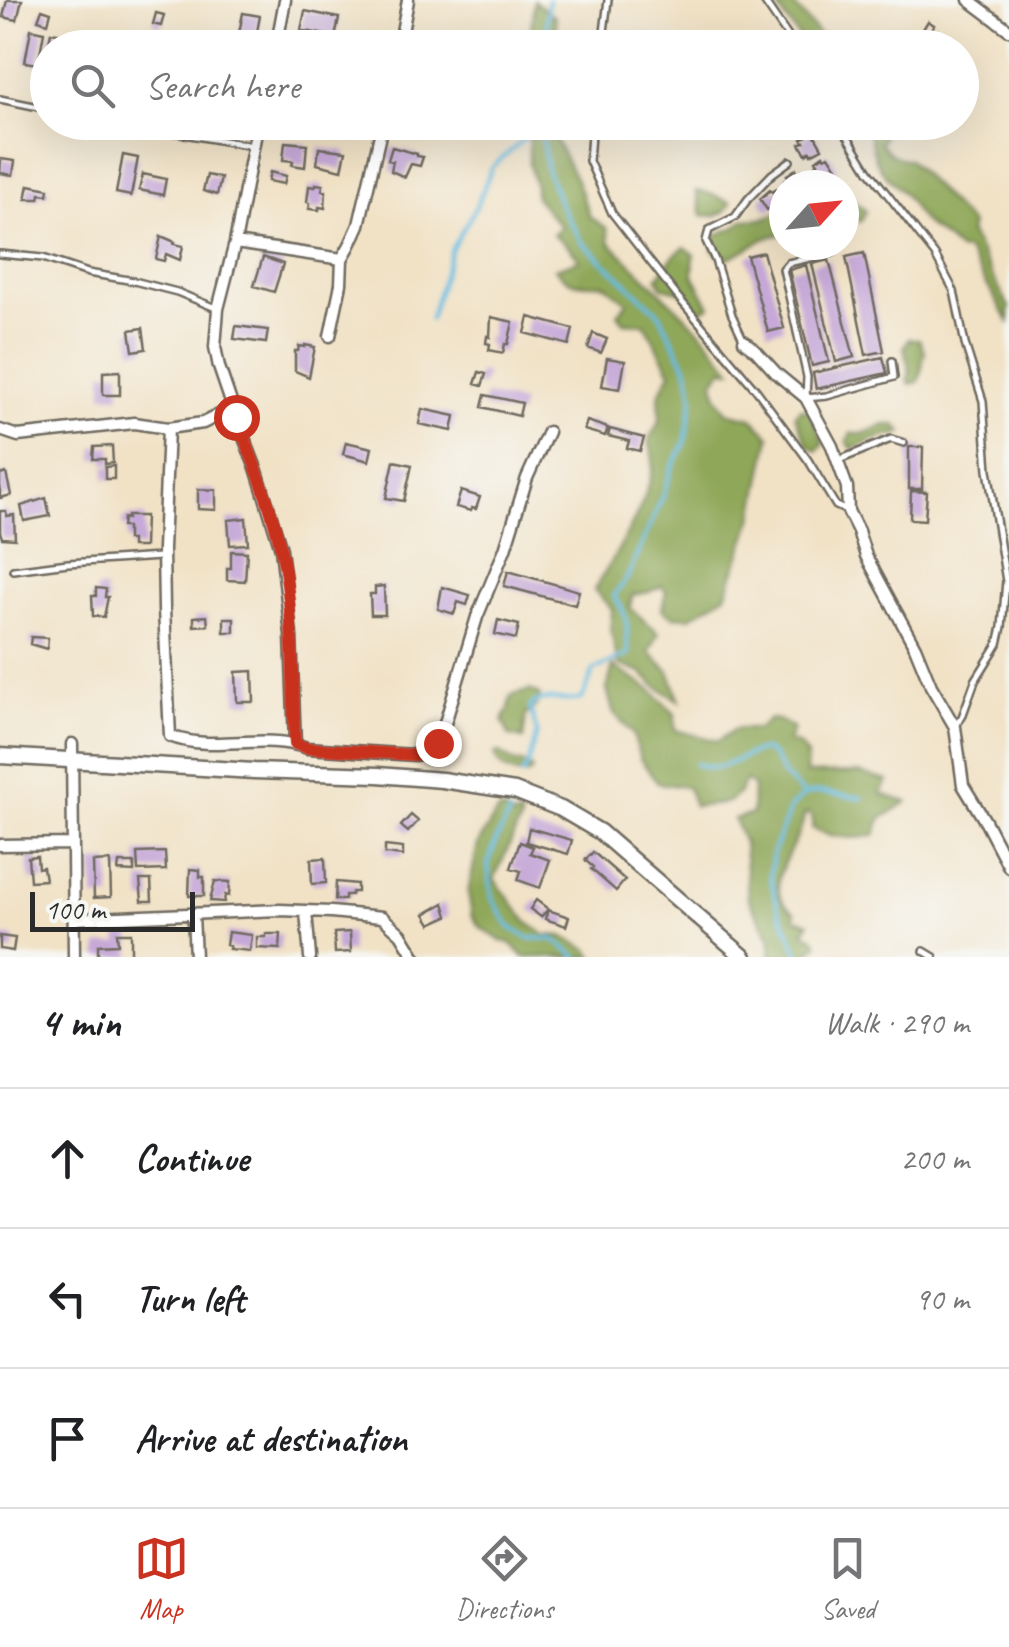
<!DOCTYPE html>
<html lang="en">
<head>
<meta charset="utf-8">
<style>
	body { margin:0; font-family:Caveat,sans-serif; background:#f2f2f2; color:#202124 }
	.compass { position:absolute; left:769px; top:170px; width:90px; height:90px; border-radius:50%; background:#fff; box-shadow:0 10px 40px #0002; rotate:63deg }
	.scale { position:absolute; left:30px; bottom:25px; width:165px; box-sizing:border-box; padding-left:10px; border:5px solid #2b2b2b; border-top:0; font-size:28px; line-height:35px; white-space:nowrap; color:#2b2b2b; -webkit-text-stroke:8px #f6f6f2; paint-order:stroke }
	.stop { position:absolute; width:30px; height:30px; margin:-22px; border:8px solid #c8321e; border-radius:50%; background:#fff }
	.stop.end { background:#c8321e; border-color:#fff; box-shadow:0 2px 10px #0008 }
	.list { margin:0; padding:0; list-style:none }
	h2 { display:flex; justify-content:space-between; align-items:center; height:130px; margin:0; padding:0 40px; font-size:42px }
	h2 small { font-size:32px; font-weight:400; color:#757577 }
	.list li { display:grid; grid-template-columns:65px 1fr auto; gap:30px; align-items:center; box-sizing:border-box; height:140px; padding:0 40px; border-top:2px solid #e0e0e0 }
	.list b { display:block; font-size:38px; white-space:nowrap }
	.list em { font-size:32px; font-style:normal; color:#757577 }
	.icon { flex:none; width:55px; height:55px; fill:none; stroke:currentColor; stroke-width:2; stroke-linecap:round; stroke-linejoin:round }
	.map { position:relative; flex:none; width:1009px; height:957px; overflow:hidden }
	.search { position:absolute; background:#fff; box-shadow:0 10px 40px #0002; left:30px; right:30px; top:30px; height:110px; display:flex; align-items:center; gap:25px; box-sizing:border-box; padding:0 35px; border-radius:55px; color:#757577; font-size:38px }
	.sheet { height:550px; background:#fff }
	nav { display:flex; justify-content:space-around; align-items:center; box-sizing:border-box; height:140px; border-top:2px solid #e0e0e0; background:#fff; font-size:28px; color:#757577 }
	nav a { display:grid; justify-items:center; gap:5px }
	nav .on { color:#c8321e }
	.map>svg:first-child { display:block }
	.forest { fill:#8fa759; stroke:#5d6942; stroke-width:2.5 }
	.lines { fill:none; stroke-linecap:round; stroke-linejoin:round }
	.stream { stroke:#65bde2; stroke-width:4 }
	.building { fill:#c6a9d8 }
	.service-casing { stroke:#706b61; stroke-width:10 }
	.minor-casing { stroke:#706b61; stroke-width:15 }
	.secondary-casing { stroke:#706b61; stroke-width:19 }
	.service { stroke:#fff; stroke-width:5 }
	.minor { stroke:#fff; stroke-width:10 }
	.secondary { stroke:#fff; stroke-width:14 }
	.route { stroke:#c8321e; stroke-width:12 }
</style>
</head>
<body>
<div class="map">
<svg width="1009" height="957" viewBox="0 0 1009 957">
	<rect width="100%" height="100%" fill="#f6f6f2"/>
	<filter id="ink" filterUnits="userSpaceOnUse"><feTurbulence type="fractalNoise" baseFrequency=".01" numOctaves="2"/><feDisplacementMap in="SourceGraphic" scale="20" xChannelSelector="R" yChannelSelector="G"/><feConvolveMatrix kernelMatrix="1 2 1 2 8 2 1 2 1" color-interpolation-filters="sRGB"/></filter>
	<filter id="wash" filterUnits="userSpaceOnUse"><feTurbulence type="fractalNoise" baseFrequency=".0048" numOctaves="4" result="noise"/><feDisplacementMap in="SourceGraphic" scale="40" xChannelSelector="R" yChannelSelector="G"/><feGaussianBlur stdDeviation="2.25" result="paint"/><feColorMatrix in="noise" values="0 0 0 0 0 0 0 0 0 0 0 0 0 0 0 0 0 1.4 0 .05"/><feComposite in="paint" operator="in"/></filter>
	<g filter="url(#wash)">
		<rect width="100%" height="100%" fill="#f1e2c6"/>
		<path class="forest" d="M772,0H789L830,47H806Z
			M534,1L555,17L558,47H523L521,43L532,47L531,29Z
			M506,122L574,123L576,132L565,137L559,130L552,133L576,180L590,217L607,228L610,243L703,333L732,370L723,369L714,381L717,396L727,412L752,418L770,436L754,516L726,595L690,617L672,616L662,609L666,591L662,586L649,592L632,595L630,608L659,633L649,652L669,671L680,701L654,685L642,673L618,664L611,631L612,609L594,590C613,559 652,498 653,462C653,455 650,446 649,439L660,420L659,395L671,372L645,324L624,322L618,314L627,302L604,284C584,284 568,286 555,268L580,260L568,246L553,234L561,227L535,197V186L529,164V137L512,136L504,124Z
			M864,123H883V139L880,142C887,153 895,158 908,159L971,225L969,232L1009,307V322L967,251L958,250C947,238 938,235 927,225C916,216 911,202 902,192C894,184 887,177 880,168C870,152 873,136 864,123Z
			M844,189L853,200L866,211L861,221L844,222Z
			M696,191C709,191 718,198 731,202L726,211L715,216L702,215Z
			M784,210V234C759,236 748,252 725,259L713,250V236L734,228L743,220L762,219Z
			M685,247L694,254L693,275L710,306L699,311L680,291L662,287L657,277C669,265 670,256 685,247Z
			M909,339H919L925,353C921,363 923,373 918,382L910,384L907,379L910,373L904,347Z
			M801,408L809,411L822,438L823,445L817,451L808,445L795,415Z
			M884,425H896L903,432C894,436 883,435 873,440C865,443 861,447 852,449L847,441L851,433L862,434Z
			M613,666L651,690L675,714V730L718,741L735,729H758L769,719L779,720L793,729L788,742L798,744L807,756L806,774L858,773L888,781L881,794L907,802L881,819L875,835C854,841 831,837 812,828L813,820L810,813L804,815C802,845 753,886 795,912V918L809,923L804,932L814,937L818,945L810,951L809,957H770L771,939L748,898L744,843L734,819L752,814L753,786L745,780C735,807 720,805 694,806L687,787L658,783L640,759L633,734L613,712L607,689Z
			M530,690L540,695L537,705L526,715L523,739L509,736L503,721L509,708L511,696Z
			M499,752L515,763H522L531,768L532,771L527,775C512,774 499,770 494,754Z
			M503,810L512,817L520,815L521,820C512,840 503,859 494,879L528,923L545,935L562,936L589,950L593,957H524L511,943L501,941L479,926L472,915L468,893L478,844L497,812Z"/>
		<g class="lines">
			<path class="stream" d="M545,48L548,0
				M430,319L452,248L477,205L492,167L540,125
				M696,764C726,775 736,755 764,750L773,756L784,776L804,795
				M522,775L528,765L537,733L530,707C545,693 563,704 582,699L594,670L629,654C623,626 634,624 614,596L627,578L664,494L671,470L685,443L693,398L688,370L659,313L582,242L560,205L547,171L540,122
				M510,813L496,841L488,865L492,898L510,927L528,938L553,939L577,957
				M800,957L778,907L770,876L773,852L791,807L804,795L819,792L862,798"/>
		</g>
		<g id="blocks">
			<path class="building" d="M7,0H22L17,20L3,17Z
				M42,9L51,12L48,23L38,20Z
				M305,11L339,18L335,37L301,30Z
				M156,13L164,15L161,26L153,24Z
				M243,13L260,16L254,48H236Z
				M928,21L934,25L927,37L920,34Z
				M31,29L44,32L38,64L25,62Z
				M51,32L63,34L60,48H48Z
				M65,38L84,43L83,48H62Z
				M141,38L157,41L156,48L140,46Z
				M788,122H808L810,126L795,134Z
				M813,132L822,148L811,154L810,151L806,154L800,144L804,142L802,139Z
				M285,142L307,144L305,167L292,165L293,161L283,160Z
				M392,147L417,154V156L423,157L420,166L411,164L405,177L391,171L393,161L388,160Z
				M319,148L346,151L342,170L317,164Z
				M123,155L138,158L131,196L116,193Z
				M823,155L825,157L829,155L838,169L822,179L814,166L818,163L816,160Z
				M1,159L15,161L13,175L0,173Z
				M796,169L798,172L802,170L811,183L787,185L784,181L789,177L787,175Z
				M270,172L286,176L284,184L268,181Z
				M143,174L166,179L163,195L139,190Z
				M207,175L221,178L217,195L203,191Z
				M316,184L323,185L322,190L326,191L325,208L319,207V210L309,209L310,203L307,202L309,186L315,187Z
				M29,185L49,189L48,195L40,194L39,199H26Z
				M777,189L784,202L767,210L760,199L770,190L772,192Z
				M161,236L175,242L174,244L183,246L180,260L166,254L164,261L156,259Z
				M763,252L784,328L768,332L747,256Z
				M864,253L884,351L866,355L846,257Z
				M263,257L283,264L274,292L254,286Z
				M829,260L854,357L836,362L812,264Z
				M806,265L829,362L812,366L789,270Z
				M491,317L513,322L508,344H505L503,353L489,350L490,344L486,343L487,336L490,337Z
				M529,317L573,329L569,345L525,333Z
				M236,326L268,330L266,343L234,339Z
				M143,328L146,349L133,351L130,330Z
				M593,333L607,339L601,353L588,348Z
				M305,345L315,347L309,377L295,371V351H298L299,346L305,347Z
				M883,357L887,373L816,389L813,373Z
				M607,358L625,361L620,389L602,386Z
				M120,371V395H103V372Z
				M479,372L486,374L482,386L475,384Z
				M485,395L522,403L519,416L482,407Z
				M422,409L455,416L452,431L419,424Z
				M587,421L608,428L605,436L584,430Z
				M610,429L644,438L640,451L627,448L629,441L608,436Z
				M346,442L372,448L369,461L343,454Z
				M112,446L113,463L105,464V459H93L94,447Z
				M909,447H923L922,489H909Z
				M394,461L412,465L404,501L386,498Z
				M114,466V479H105V467Z
				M6,473L11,495L0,498V475Z
				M198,489L216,490V510L198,509Z
				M461,491L480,497L476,509L472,508L471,511L456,507Z
				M911,491L927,492L925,520L910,519Z
				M46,498L50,516L24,521L21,506Z
				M0,511H6L7,516L14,515L15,539L2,538L0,532Z
				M127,516H145L144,547H131V540H127V527H122L123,518L127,519Z
				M246,518L248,544L230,545L228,520Z
				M231,551L247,552L245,581L227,580V568H231Z
				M508,571L579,591L575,605L504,586Z
				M384,586L385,615H371L370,594H375V587Z
				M442,587L470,595L467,605L458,602L454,614L438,609Z
				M96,588L106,589L105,597H108L104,617L93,616L92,596H96Z
				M207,616L208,625L194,626V617Z
				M224,618H234V632H224Z
				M498,620L519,625L516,639L495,634Z
				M31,637L48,638L47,649L30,644Z
				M253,671L254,702H237L236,672Z
				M411,815L418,821L408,832L401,826Z
				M529,828L572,840L568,854L526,842Z
				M520,842L533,847L530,853L550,860L540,888L518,880L521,871L511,868Z
				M385,846L403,848V856L385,854Z
				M165,852L166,870L138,871L137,853Z
				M593,852L625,880L616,891L591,869L593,867L585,860Z
				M37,856L38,868L43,867L45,880L30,881L28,857Z
				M325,858L326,883L312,884L311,859Z
				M110,861L111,897L94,898L93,862Z
				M119,863H134V872L118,871Z
				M190,869L200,870V877H204V896H189Z
				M140,880H151L152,901H142Z
				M215,881L230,882L229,896L225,895L224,902L210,901Z
				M336,882L357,884V892H352L351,895H345V900H335Z
				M536,900L548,909L541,917L530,909Z
				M444,903L448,916L431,924L425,914Z
				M548,910L569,917L566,926L545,919Z
				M228,932L252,935L250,951L229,949L230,946L226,945Z
				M350,932L351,952L335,953L334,933Z
				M117,933H131V957H98V945L118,944Z
				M266,934H281L280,949L257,948V937H266Z
				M0,936L15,938L13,951L0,949Z"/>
		</g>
	</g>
	<g filter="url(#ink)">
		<use href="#blocks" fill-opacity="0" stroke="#706b61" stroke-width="2.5"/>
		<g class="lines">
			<g class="service-casing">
				<path id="service" d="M763,0L796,48
					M602,48L608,0
					M0,99L48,109
					M116,122L253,146
					M592,122L589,161L612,213L677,296L757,391L808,460L836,506L845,510
					M839,122L869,171L935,255L954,291L965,344L983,401L988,470L1006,581L1002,627L998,644L975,681L962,717L956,725
					M832,253L788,263L783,269L807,377L806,398L827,396L894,377L892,361
					M0,254L43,258L88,273L134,281L177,292L218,309
					M744,341L732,315L715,260L706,241L709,230L735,217L748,199L772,174L790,161
					M839,460L891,439L904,443
					M13,570L68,563L160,557
					M924,951L934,957"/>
			</g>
			<g class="minor-casing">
				<path id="minor" d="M969,0L1009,30
					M276,48L285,0
					M399,48L408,0
					M258,122L235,243L218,309L215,347L219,367L236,417L257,471L281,549L291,635L295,744
					M235,243L342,259
					M330,336L341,284L342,259L350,245L359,225L383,122
					M744,341L756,351L777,374L806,398L832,446L847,487L848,511L858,531L866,556L915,647L931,686L955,727L963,785L985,821L1009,867
					M168,428L163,549L164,609L170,736C213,753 262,732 307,748L414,755L431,752L439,743L477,617L505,549L527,478L548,432
					M0,430L18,436L134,423L168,428L203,423L233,408
					M72,744L74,957
					M0,845L72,844
					M306,912L310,957
					M193,915L195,957
					M74,919L280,910L331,912L382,917L401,934L415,957"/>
			</g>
			<g class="secondary-casing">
				<path id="secondary" d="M0,756L254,771L378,775L442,780L515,791L561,809L600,832L744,957"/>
			</g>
			<use href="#service" class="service"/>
			<use href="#minor" class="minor"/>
			<use href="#secondary" class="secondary"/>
		</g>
	</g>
	<g class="lines" filter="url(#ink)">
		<path class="route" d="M236,417C253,460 271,504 281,550C295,613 292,680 295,744L308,748L414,755L431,752L438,743"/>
	</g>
</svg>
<svg class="compass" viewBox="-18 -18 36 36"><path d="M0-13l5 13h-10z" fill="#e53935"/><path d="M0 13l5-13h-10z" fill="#757577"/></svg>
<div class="scale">100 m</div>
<div class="stop" style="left:236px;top:417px"></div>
<div class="stop end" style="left:438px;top:743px"></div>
<div class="search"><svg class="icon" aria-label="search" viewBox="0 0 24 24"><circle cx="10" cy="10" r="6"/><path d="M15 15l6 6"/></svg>Search here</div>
</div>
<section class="sheet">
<h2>4 min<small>Walk · 290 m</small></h2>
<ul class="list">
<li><svg class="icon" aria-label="ahead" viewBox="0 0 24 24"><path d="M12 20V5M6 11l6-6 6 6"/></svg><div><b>Continue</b></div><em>200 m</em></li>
<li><svg class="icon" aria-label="left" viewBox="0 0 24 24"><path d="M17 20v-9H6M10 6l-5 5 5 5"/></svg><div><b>Turn left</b></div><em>90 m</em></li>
<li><svg class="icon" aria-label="arrive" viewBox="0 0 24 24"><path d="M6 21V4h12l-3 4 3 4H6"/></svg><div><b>Arrive at destination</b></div></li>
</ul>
</section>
<nav>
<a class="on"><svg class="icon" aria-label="map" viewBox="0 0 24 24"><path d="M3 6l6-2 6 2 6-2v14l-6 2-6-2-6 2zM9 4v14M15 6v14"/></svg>Map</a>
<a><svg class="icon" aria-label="directions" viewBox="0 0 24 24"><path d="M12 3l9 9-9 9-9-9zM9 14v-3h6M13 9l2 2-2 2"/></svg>Directions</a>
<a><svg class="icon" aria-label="saved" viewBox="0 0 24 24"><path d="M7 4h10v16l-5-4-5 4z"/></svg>Saved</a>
</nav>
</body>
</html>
